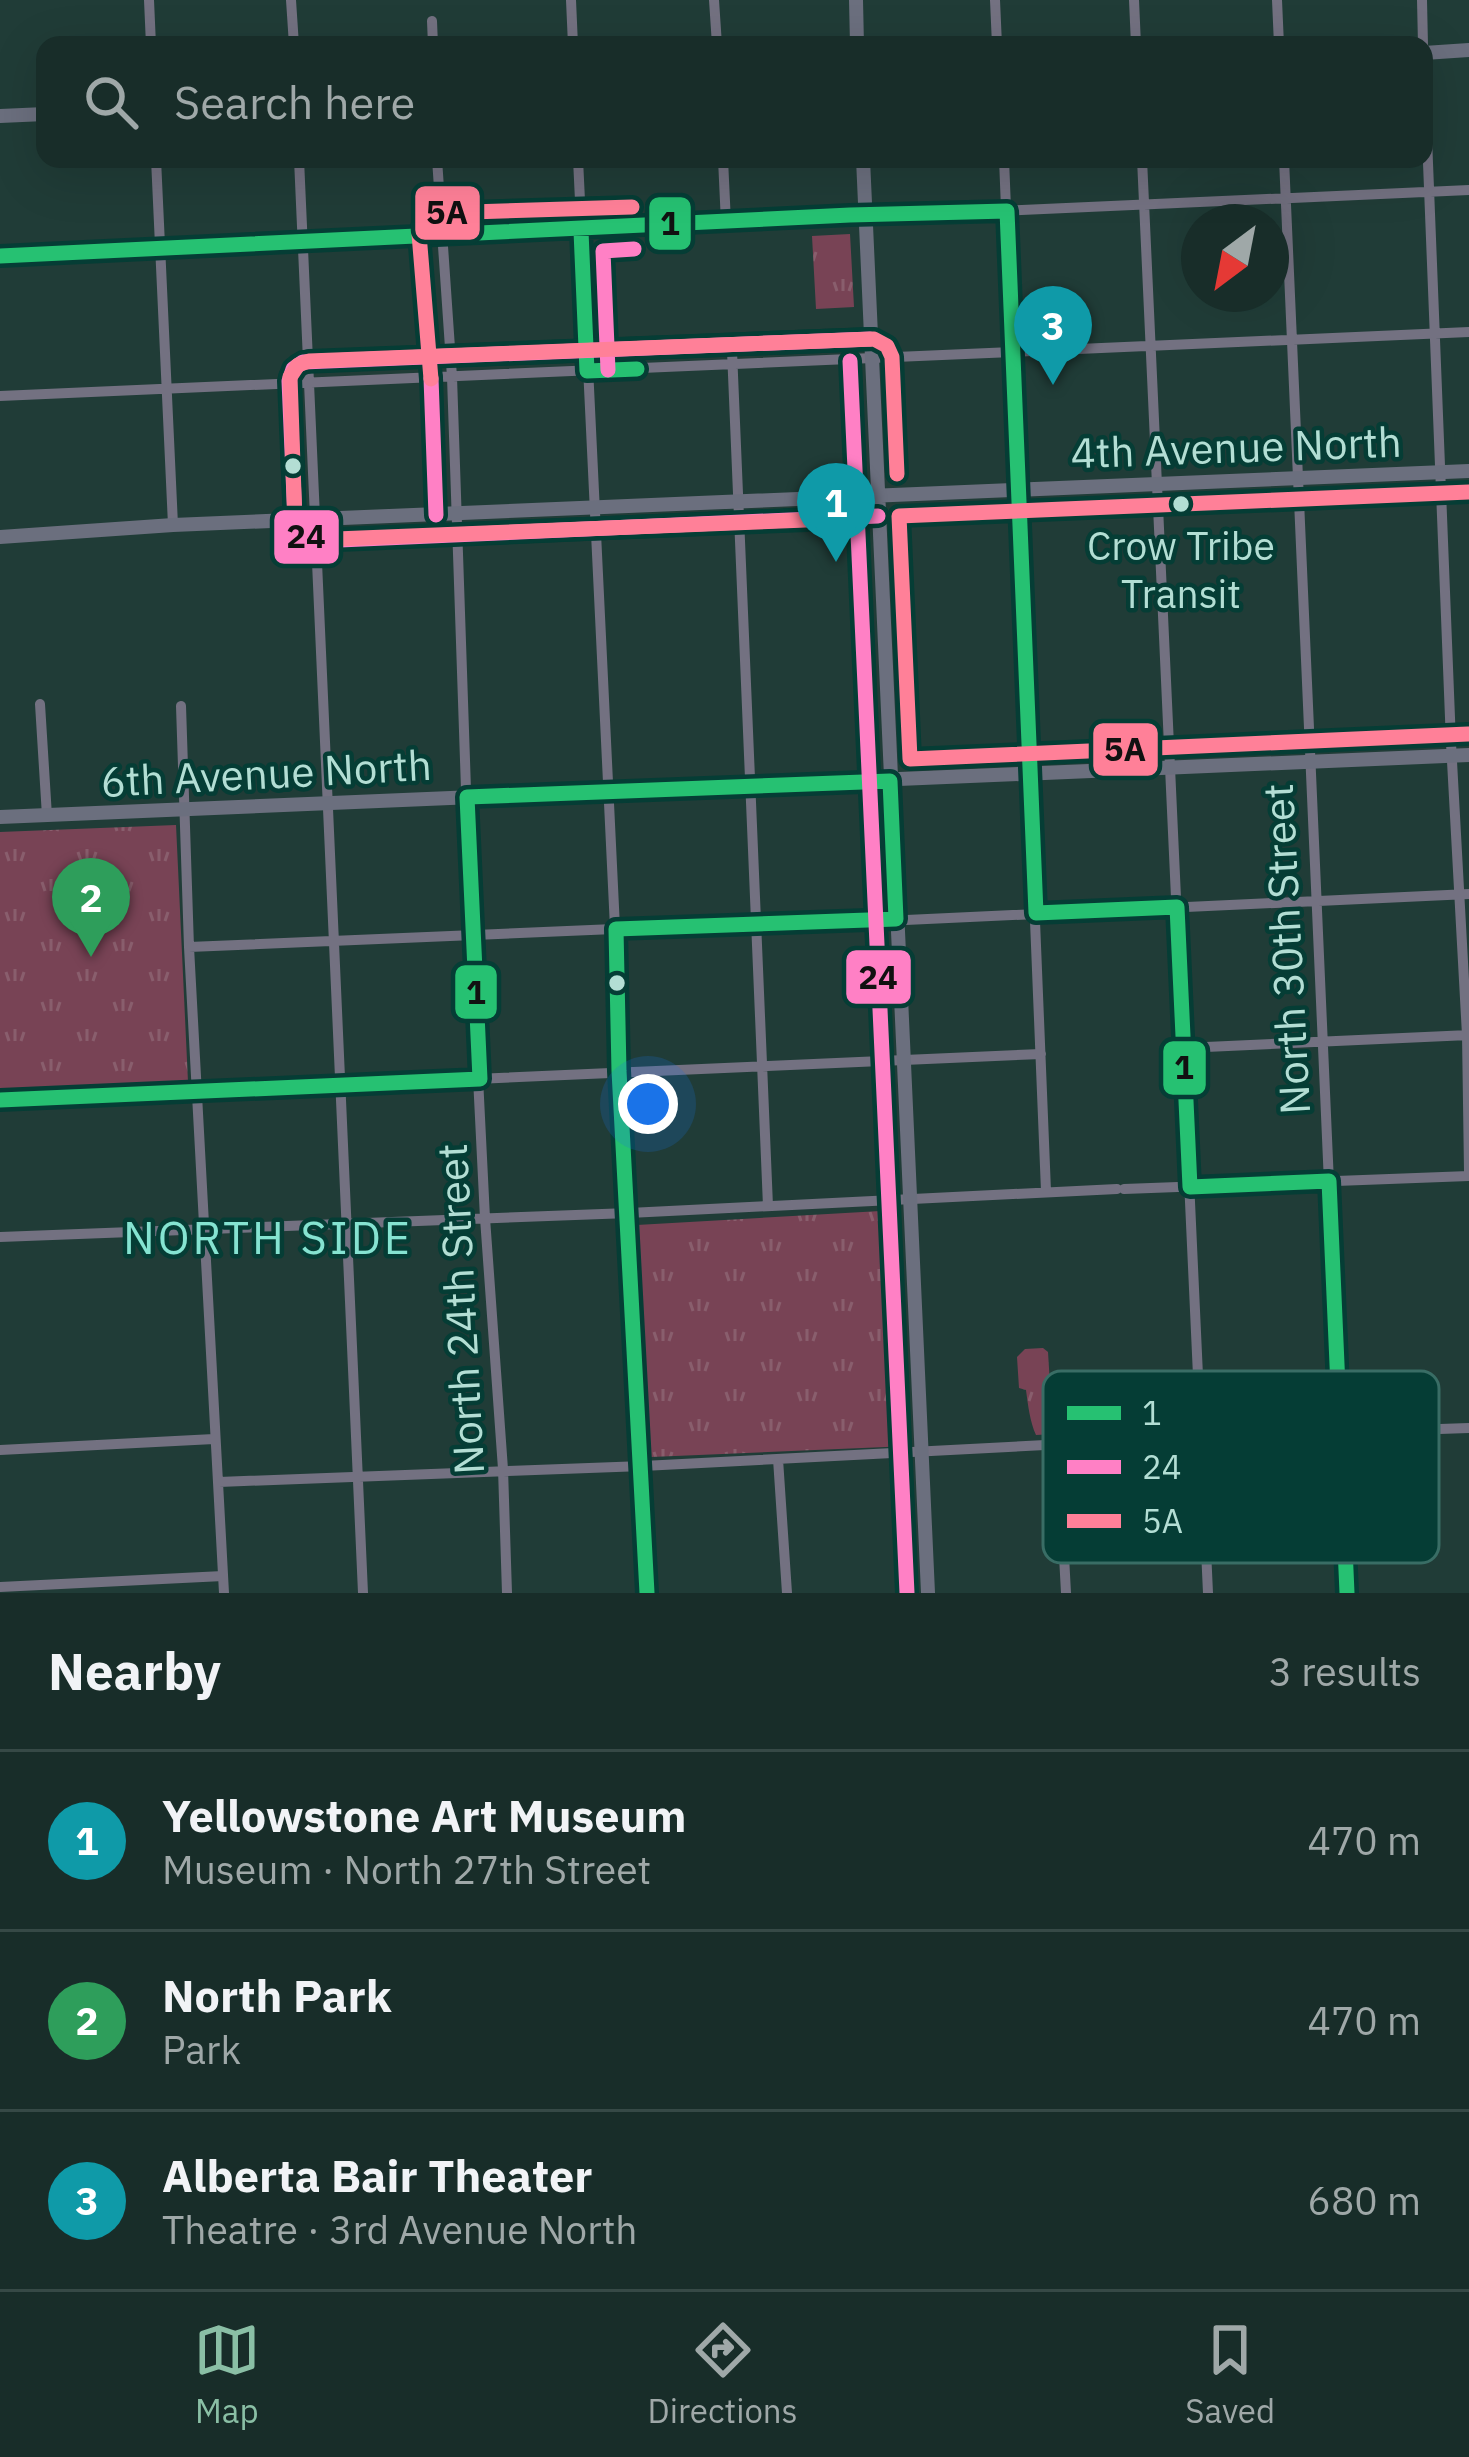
<!DOCTYPE html>
<html lang="en">
<head>
<meta charset="utf-8">
<style>
	body { margin:0; font-family:"IBM Plex Sans",sans-serif; background:#253935; color:#f1f3f6 }
	.compass { position:absolute; left:1181px; top:204px; width:108px; height:108px; border-radius:50%; background:#182d29; box-shadow:0 12px 48px #0002; rotate:212deg }
	.you { position:absolute; left:648px; top:1104px; width:42px; height:42px; margin:-30px; border:9px solid #fff; border-radius:50%; background:#1a73e8; box-shadow:0 0 0 18px #1a73e833 }
	.badge { display:grid; place-items:center; width:78px; height:78px; border-radius:50%; background:#8abfa5; color:#fff; font-size:39px; font-weight:700 }
	.pin { position:absolute; translate:-50% -99px; filter:drop-shadow(0 3px 6px #0008) }
	.pin::after { content:''; position:absolute; top:63px; width:42px; height:36px; background:inherit; clip-path:polygon(0 0,100% 0,50% 100%) }
	.list { margin:0; padding:0; list-style:none }
	h2 { display:flex; justify-content:space-between; align-items:center; height:156px; margin:0; padding:0 48px; font-size:51px }
	h2 small { font-size:39px; font-weight:400; color:#9fa8a8 }
	.list li { display:grid; grid-template-columns:78px 1fr auto; gap:36px; align-items:center; box-sizing:border-box; height:180px; padding:0 48px; border-top:3px solid #364946 }
	.list b { display:block; font-size:45px; white-space:nowrap }
	.list p { margin:0; font-size:39px; white-space:nowrap; color:#9fa8a8 }
	.list em { font-size:39px; font-style:normal; color:#9fa8a8 }
	.icon { flex:none; width:66px; height:66px; fill:none; stroke:currentColor; stroke-width:2; stroke-linecap:round; stroke-linejoin:round }
	.map { position:relative; flex:none; width:1469px; height:1593px; overflow:hidden }
	.search { position:absolute; background:#182d29; box-shadow:0 12px 48px #0002; left:36px; right:36px; top:36px; height:132px; display:flex; align-items:center; gap:30px; box-sizing:border-box; padding:0 42px; border-radius:24px; color:#9fa8a8; font-size:45px }
	.sheet { height:696px; background:#182d29 }
	nav { display:flex; justify-content:space-around; align-items:center; box-sizing:border-box; height:168px; border-top:3px solid #364946; background:#182d29; font-size:33px; color:#9fa8a8 }
	nav a { display:grid; justify-items:center; gap:6px }
	nav .on { color:#8abfa5 }
	.map>svg:first-child { display:block }
	.park { fill:url(#park-tufts) }
	.lines { fill:none; stroke-linecap:round; stroke-linejoin:round }
	.minor { stroke:#737181; stroke-width:10 }
	.major { stroke:#6b6f7e; stroke-width:14 }
	.bus-1-casing { stroke:#053d35; stroke-width:24 }
	.bus-2-casing { stroke:#053d35; stroke-width:24 }
	.bus-3-casing { stroke:#053d35; stroke-width:24 }
	.bus-1 { stroke:#26c172; stroke-width:15 }
	.bus-2 { stroke:#ff80c5; stroke-width:15 }
	.bus-3 { stroke:#ff8098; stroke-width:15 }
	.bus-dot { fill:#b3ded4; stroke:#053d35; stroke-width:4.5 }
	.labels { text-anchor:middle; dominant-baseline:central; stroke-width:9; stroke-linejoin:round; paint-order:stroke }
	.bus-label { font-size:39px; fill:#b3ded4; stroke:#053d35 }
	.street-label { font-size:42px; fill:#b3ded4; stroke:#053d35 }
	.neighbourhood-label { font-size:45px; letter-spacing:3px; fill:#85e3d1; stroke:#053d35 }
	.key { fill:#053d35; stroke:#396d65; stroke-width:3 }
	.key-label { font-size:33px; fill:#b3ded4 }
	.line-badge { stroke:#053d35; stroke-width:4.5 }
	.pale-badge-label { font-size:33px; text-anchor:middle; font-weight:bold; fill:#111 }
</style>
</head>
<body>
<div class="map">
<svg width="1469" height="1593" viewBox="0 0 1469 1593">
	<defs>
		<pattern id="park-tufts" width="24" height="20" patternUnits="userSpaceOnUse" patternTransform="scale(3)"><rect width="24" height="20" fill="#784355"/><path d="M3 7l-1-3M5 7V3M7 7l1-3M15 17l-1-3M17 17v-4M19 17l1-3" fill="none" stroke="#895e6d"/></pattern>
	</defs>
	<rect width="100%" height="100%" fill="#203c37"/>
	<path class="park" d="M850,234L854,307L816,309L812,236Z
		M176,825L188,1082L0,1092V832Z
		M898,1210L909,1446L651,1457L637,1225Z
		M1043,1348L1048,1352L1053,1434L1036,1435C1030,1422 1028,1405 1026,1390L1019,1388L1017,1357L1025,1349Z"/>
	<g class="lines">
		<path class="minor" d="M149,0L151,45
			M291,0L294,45
			M571,0L573,45
			M714,0L717,45
			M995,0L997,45
			M1134,0L1136,45
			M1277,0L1279,45
			M1422,0L1423,45
			M432,21L433,45
			M1424,62L1451,743L1467,1035L1469,1171
			M156,159L173,525
			M299,159L363,1593
			M437,159L452,377L471,937L485,1218L503,1469L507,1593
			M578,159L647,1593
			M723,159L726,223
			M1004,159L1046,1191
			M1142,159L1208,1593
			M1284,159L1347,1593
			M0,256L1469,190
			M732,351L768,1206
			M0,396L1469,332
			M40,704L47,816
			M181,706L189,947L224,1593
			M189,947L685,926L755,927L1469,894
			M1184,1048L1469,1035
			M0,1100L1041,1054
			M1124,1189L1469,1176
			M0,1237L629,1213L1117,1189
			M1058,1444L1066,1593
			M0,1450L214,1439
			M778,1459L787,1593
			M219,1482L643,1466L1201,1437L1469,1428
			M0,1587L223,1576"/>
		<path class="major" d="M856,0L857,45
			M1424,53L1469,50
			M0,116L45,114
			M863,159L928,1593
			M0,537L173,525L1469,471
			M0,817L1469,755"/>
		<g class="bus-1-casing">
			<path id="bus-1" d="M581,231L587,371L637,369
				M0,256L850,215L1007,211L1036,913L1177,907L1190,1187L1329,1181L1347,1593
				M0,1100L480,1079L467,797L890,781L896,919L616,929L619,1071L647,1593"/>
		</g>
		<g class="bus-2-casing">
			<path id="bus-2" d="M870,339L303,362L293,369L289,381L295,521L302,535L317,541L878,516
				M850,361L907,1593
				M608,370L603,251L634,249
				M431,378L436,515"/>
		</g>
		<g class="bus-3-casing">
			<path id="bus-3" d="M431,379L419,234L426,218L439,213L632,207
				M857,518L311,540L300,534L295,523L290,377L298,365L309,361L874,339L887,346L892,357L897,474
				M1468,734L910,759L899,516L1469,492"/>
		</g>
		<use href="#bus-1" class="bus-1"/>
		<use href="#bus-2" class="bus-2"/>
		<use href="#bus-3" class="bus-3"/>
	</g>
	<g class="bus-dot">
		<circle cx="293" cy="466" r="10"/>
		<circle cx="1181" cy="504" r="10"/>
		<circle cx="617" cy="983" r="10"/>
	</g>
	<g class="labels">
		<g class="bus-label">
			<text x="1181" y="545">Crow Tribe<tspan x="1181" dy="48">Transit</tspan></text>
		</g>
		<g class="street-label">
			<text transform="translate(1236 447) rotate(-2)">4th Avenue North</text>
			<text transform="translate(266 773) rotate(-3)">6th Avenue North</text>
			<text transform="translate(1286 949) rotate(-93)">North 30th Street</text>
			<text transform="translate(460 1309) rotate(-93)">North 24th Street</text>
		</g>
		<g class="neighbourhood-label">
			<text x="268" y="1237">NORTH SIDE</text>
		</g>
	</g>
	<rect x="1043" y="1371" width="396" height="192" rx="18" class="key"/>
	<rect x="1067" y="1406" width="54" height="14" fill="#26c172"/>
	<rect x="1067" y="1460" width="54" height="14" fill="#ff80c5"/>
	<rect x="1067" y="1514" width="54" height="14" fill="#ff8098"/>
	<g class="key-label">
		<text x="1142" y="1425">1</text>
		<text x="1142" y="1479">24</text>
		<text x="1142" y="1533">5A</text>
	</g>
	<g class="line-badge">
		<rect x="413" y="184" width="69" height="58" rx="12" fill="#ff8098"/>
		<rect x="647" y="195" width="46" height="57" rx="12" fill="#26c172"/>
		<rect x="272" y="508" width="69" height="58" rx="12" fill="#ff80c5"/>
		<rect x="1091" y="721" width="69" height="57" rx="12" fill="#ff8098"/>
		<rect x="844" y="948" width="69" height="58" rx="12" fill="#ff80c5"/>
		<rect x="453" y="963" width="46" height="58" rx="12" fill="#26c172"/>
		<rect x="1161" y="1039" width="47" height="58" rx="12" fill="#26c172"/>
	</g>
	<g class="pale-badge-label">
		<text x="447" y="224">5A</text>
		<text x="670" y="235">1</text>
		<text x="306" y="548">24</text>
		<text x="1125" y="761">5A</text>
		<text x="878" y="989">24</text>
		<text x="476" y="1004">1</text>
		<text x="1184" y="1079">1</text>
	</g>
</svg>
<svg class="compass" viewBox="-18 -18 36 36"><path d="M0-13l5 13h-10z" fill="#e53935"/><path d="M0 13l5-13h-10z" fill="#9fa8a8"/></svg>
<div class="you"></div>
<div class="pin badge" style="left:836px;top:562px;background:#0f9aa8">1</div>
<div class="pin badge" style="left:91px;top:957px;background:#2e9e5b">2</div>
<div class="pin badge" style="left:1053px;top:385px;background:#0f9aa8">3</div>
<div class="search"><svg class="icon" aria-label="search" viewBox="0 0 24 24"><circle cx="10" cy="10" r="6"/><path d="M15 15l6 6"/></svg>Search here</div>
</div>
<section class="sheet">
<h2>Nearby<small>3 results</small></h2>
<ul class="list">
<li><span class="badge" style="background:#0f9aa8">1</span><div><b>Yellowstone Art Museum</b><p>Museum · North 27th Street</p></div><em>470 m</em></li>
<li><span class="badge" style="background:#2e9e5b">2</span><div><b>North Park</b><p>Park</p></div><em>470 m</em></li>
<li><span class="badge" style="background:#0f9aa8">3</span><div><b>Alberta Bair Theater</b><p>Theatre · 3rd Avenue North</p></div><em>680 m</em></li>
</ul>
</section>
<nav>
<a class="on"><svg class="icon" aria-label="map" viewBox="0 0 24 24"><path d="M3 6l6-2 6 2 6-2v14l-6 2-6-2-6 2zM9 4v14M15 6v14"/></svg>Map</a>
<a><svg class="icon" aria-label="directions" viewBox="0 0 24 24"><path d="M12 3l9 9-9 9-9-9zM9 14v-3h6M13 9l2 2-2 2"/></svg>Directions</a>
<a><svg class="icon" aria-label="saved" viewBox="0 0 24 24"><path d="M7 4h10v16l-5-4-5 4z"/></svg>Saved</a>
</nav>
</body>
</html>
